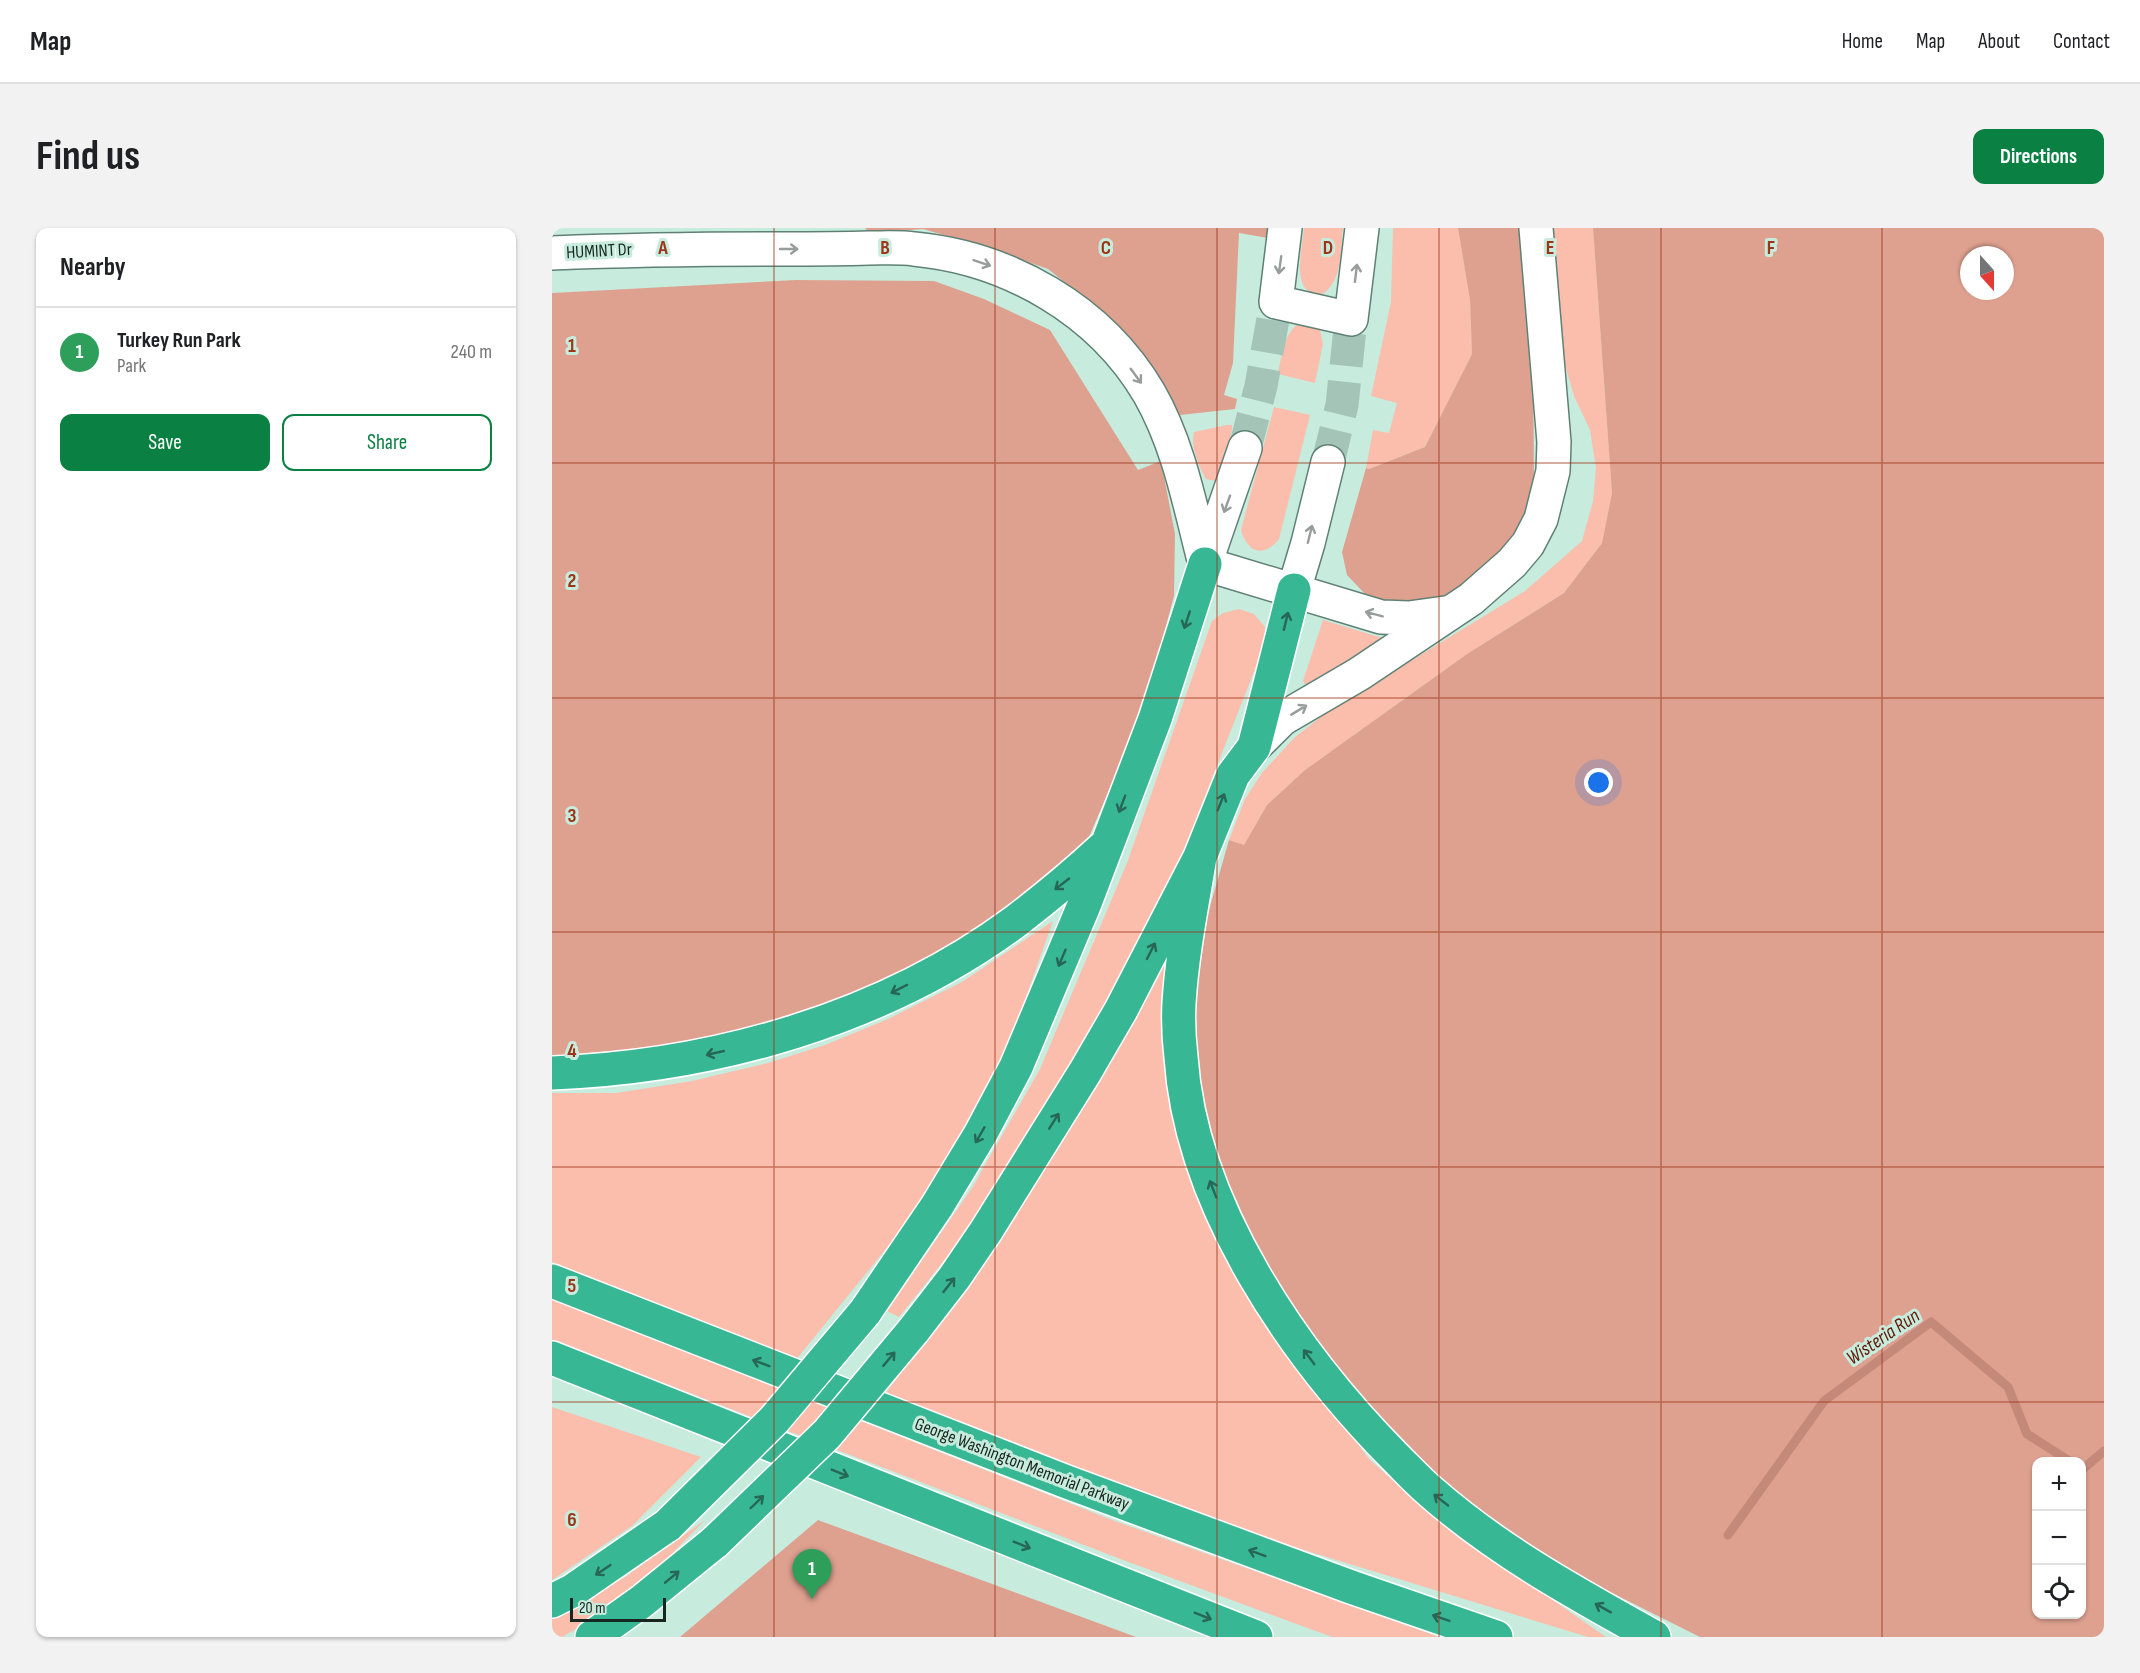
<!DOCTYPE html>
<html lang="en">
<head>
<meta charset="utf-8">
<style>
	body { margin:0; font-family:"Sofia Sans Condensed",sans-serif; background:#f2f2f2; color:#202124 }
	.controls { position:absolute; right:18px; bottom:18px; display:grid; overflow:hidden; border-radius:12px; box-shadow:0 2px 4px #0004 }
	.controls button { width:54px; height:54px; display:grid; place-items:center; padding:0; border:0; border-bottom:2px solid #e0e0e0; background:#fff; color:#202124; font:30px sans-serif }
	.compass { position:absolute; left:1408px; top:18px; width:54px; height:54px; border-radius:50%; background:#fff; box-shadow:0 2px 4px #0004; rotate:159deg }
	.scale { position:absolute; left:18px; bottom:15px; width:96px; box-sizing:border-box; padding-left:6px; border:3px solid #182621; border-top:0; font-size:16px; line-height:21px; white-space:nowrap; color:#182621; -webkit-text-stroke:4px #c7ecde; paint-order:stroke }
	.you { position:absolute; left:1047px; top:555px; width:21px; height:21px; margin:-15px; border:4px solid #fff; border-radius:50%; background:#1a73e8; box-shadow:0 0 0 9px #1a73e833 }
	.badge { display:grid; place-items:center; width:39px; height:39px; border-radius:50%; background:#0b8043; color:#fff; font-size:20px; font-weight:700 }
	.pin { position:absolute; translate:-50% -50px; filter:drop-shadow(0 2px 3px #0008) }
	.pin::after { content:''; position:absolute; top:32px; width:21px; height:18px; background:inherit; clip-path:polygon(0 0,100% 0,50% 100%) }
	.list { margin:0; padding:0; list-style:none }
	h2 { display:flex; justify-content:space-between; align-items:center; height:78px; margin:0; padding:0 24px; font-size:26px }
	h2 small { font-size:20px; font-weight:400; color:#757577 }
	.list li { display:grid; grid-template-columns:39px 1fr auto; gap:18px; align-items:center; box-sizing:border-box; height:90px; padding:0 24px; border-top:2px solid #e0e0e0 }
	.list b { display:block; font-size:22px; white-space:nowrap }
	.list p { margin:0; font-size:20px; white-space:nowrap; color:#757577 }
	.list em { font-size:20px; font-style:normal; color:#757577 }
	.actions { display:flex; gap:12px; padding:18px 24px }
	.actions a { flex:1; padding:14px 0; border:2px solid #0b8043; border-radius:12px; text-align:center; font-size:21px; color:#0b8043 }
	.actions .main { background:#0b8043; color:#fff }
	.icon { flex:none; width:33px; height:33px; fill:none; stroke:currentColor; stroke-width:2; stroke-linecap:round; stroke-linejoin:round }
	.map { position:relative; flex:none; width:1552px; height:1409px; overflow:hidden; border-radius:12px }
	header { display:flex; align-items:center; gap:36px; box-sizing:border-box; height:84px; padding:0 30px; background:#fff; border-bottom:2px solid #e0e0e0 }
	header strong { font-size:28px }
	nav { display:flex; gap:33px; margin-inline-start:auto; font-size:21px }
	.intro { display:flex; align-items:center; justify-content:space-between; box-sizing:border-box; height:144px; padding:0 36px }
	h1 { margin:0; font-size:42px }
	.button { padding:15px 27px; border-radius:12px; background:#0b8043; color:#fff; font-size:21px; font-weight:700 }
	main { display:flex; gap:36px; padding:0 36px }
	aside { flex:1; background:#fff; border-radius:12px; box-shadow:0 2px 4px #0004 }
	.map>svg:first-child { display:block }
	.green { fill:#fbbdac }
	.forest { fill:#dea190; fill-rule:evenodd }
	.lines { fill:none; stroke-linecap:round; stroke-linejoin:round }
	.stream { stroke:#c58979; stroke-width:9 }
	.minor-tunnel { stroke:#a4c4b8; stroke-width:33; stroke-dasharray:33 16; stroke-linecap:butt }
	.minor-casing { stroke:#5f8175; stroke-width:36 }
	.highway-casing { stroke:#fff; stroke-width:36 }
	.minor { stroke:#fff; stroke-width:33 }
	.highway { stroke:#38b795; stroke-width:33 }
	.highway-bridge-casing { stroke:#fff; stroke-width:36; stroke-linecap:butt }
	.highway-bridge { stroke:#38b795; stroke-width:33 }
	.oneway { stroke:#979d9b }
	.oneway2 { stroke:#266755 }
	.grid { fill:none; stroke:#9d3519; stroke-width:1.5; stroke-opacity:0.55 }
	.labels { text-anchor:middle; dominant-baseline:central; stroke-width:6; stroke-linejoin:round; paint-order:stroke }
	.street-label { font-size:18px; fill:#182621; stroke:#c7ecde }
	.water-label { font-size:20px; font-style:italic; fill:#631b07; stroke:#c7ecde }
	.grid-label { font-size:20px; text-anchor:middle; font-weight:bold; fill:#9d3519; stroke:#c7ecde; stroke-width:6; stroke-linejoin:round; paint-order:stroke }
</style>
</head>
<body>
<header>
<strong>Map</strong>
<nav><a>Home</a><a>Map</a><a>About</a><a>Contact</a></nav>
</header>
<div class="intro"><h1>Find us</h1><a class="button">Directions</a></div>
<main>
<aside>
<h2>Nearby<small></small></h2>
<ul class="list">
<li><span class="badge" style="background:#2e9e5b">1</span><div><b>Turkey Run Park</b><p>Park</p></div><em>240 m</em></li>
</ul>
<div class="actions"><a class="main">Save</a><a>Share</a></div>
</aside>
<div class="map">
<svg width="1552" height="1409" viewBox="0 0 1552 1409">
	<rect width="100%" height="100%" fill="#c7ecde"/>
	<path class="green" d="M752,0H791C788,23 791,54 769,67C764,66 759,65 755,62C742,51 751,16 752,0Z
		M841,0H906L918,72L920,126L873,219L817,241L814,240L821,202L837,205L845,175L819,168L839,74Z
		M1001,0H1041L1060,265L1050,315L1012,365L915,426L753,542L715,577L692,617L677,612L693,571L710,545L742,510L775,484L973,363L1030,313L1041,273L1044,240L1038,202L1022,168L1010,127Z
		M747,95L759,96L768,102L771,116L763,155L726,146C730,127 731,107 747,95Z
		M722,179L758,187L727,311C711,331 695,324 689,302Z
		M675,197H680C681,203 672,238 670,245C668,249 667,250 663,253L654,251C647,239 638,218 642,204Z
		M687,381L702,386L713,399L711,421L616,662L542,803L422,995L347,1089L335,1083L420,960L488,841L575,635L660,393L671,385Z
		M771,392L837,412L755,460L751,453Z
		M501,693L457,817L368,979L243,1133L0,1034V865H64L140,853L216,835L273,817L336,791L410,754Z
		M617,728L615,846L645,972L694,1057L757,1149L817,1231L883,1290L1054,1409H1036L729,1315L330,1170L417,1053Z
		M0,1071L560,1292L887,1409H780L571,1332L0,1112Z
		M0,1179L149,1229L80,1298L0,1352Z
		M153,1292L99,1347L31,1397L10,1409H0V1391L73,1349Z"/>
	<path class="forest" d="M313,0H717L716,10L687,5L681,135L672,167L685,171L683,181L628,187L594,136L541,77L496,41L439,21L371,1L318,5Z
		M906,0H971L981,114L982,264L958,322L921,356L876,377L842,378L816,369L795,347L790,324L814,240L817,241L873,219L920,126L918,72Z
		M1041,0H1552V1409H1148L1008,1339L890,1257L782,1141L710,1030L659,916L638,807L655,689L677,612L692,617L715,577L753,542L915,426L1012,365L1050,315L1060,265ZM1417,27H1453V63H1417ZM1484,1234H1530V1386H1484Z
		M244,52L382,53L432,71L498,102L586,242L609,233L623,306L622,368L592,480L537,609L479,667L376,729L281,776L187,804L96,820L0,828V65Z
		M266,1292L584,1409H128Z"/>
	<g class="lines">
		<path class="stream" d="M1530,1240L1531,1241L1552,1223
			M1176,1307L1272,1173L1379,1094L1456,1159L1475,1206L1519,1234"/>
		<path class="minor-tunnel" d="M693,220L709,158L724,74
			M776,234L790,177L799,91"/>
		<g class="minor-casing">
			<path id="minor" d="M733,0L724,74L799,91L810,0
				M0,25C76,22 151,21 227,21C257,21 287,21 317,20C332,20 348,19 362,21C457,30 548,82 597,165C627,217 638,278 653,336
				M653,336L829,389L857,390L893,385
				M653,336L693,220
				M742,362L756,315L776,234
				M702,519L730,491L807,446L919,371L960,335L976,316L989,291L1001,243L1002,214L984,0"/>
		</g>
		<g class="highway-casing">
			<path id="highway" d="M648,629C640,677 630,726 627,775C626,793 627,812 629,829C639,978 742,1127 844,1230C855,1241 867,1254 879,1264C946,1323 1025,1366 1102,1409
				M0,845C162,839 332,791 464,693C494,670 523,646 551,620
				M0,1053L515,1254L799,1359L944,1409
				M313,1084L385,978L429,905L464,839L533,675L603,491L653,336
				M361,1103L402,1050L434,1003L533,844L569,782L648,629L681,547L702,519L742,362
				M0,1130L704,1409
				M0,1373L20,1363L116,1297
				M40,1409L89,1374L163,1314"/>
		</g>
		<use href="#minor" class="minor"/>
		<use href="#highway" class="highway"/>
		<g class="highway-bridge-casing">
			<path id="highway-bridge" d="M116,1297L222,1192L313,1084
				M163,1314L275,1206L361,1103"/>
		</g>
		<use href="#highway-bridge" class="highway-bridge"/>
	</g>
	<defs><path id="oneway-shaft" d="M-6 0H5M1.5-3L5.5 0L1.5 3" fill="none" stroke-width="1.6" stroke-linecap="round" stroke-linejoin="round" transform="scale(1.5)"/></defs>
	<g class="oneway">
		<use href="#oneway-shaft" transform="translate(237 21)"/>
		<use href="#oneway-shaft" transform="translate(430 35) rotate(18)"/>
		<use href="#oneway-shaft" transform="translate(728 37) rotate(98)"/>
		<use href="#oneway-shaft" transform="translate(804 45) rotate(-83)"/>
		<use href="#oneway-shaft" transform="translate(584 148) rotate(54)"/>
		<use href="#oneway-shaft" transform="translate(675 276) rotate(110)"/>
		<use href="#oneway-shaft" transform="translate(758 306) rotate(-76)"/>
		<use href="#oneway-shaft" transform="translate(822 386) rotate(-165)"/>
		<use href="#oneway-shaft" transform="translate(747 482) rotate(-31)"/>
	</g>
	<g class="oneway2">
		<use href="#oneway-shaft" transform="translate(635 392) rotate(108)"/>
		<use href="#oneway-shaft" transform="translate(734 393) rotate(-76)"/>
		<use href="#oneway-shaft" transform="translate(669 574) rotate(-68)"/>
		<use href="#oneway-shaft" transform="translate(570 576) rotate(111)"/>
		<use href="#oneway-shaft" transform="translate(510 656) rotate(142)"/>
		<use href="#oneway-shaft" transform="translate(599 723) rotate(-63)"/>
		<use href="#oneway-shaft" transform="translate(510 730) rotate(113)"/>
		<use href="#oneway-shaft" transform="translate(347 761) rotate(153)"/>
		<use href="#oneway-shaft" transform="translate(163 825) rotate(167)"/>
		<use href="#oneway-shaft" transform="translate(502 893) rotate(-58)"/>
		<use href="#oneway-shaft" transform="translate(428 907) rotate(120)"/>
		<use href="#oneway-shaft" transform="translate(661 961) rotate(-111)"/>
		<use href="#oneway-shaft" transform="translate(397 1057) rotate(-52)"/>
		<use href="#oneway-shaft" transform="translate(757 1129) rotate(-127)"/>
		<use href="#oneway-shaft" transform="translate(337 1131) rotate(-50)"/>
		<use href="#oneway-shaft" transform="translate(209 1135) rotate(-159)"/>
		<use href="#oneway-shaft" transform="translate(288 1245) rotate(22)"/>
		<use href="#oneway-shaft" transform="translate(889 1272) rotate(-142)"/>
		<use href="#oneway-shaft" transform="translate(205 1274) rotate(-44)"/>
		<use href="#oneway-shaft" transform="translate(470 1317) rotate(22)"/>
		<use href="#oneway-shaft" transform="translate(705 1325) rotate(-160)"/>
		<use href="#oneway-shaft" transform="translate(51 1342) rotate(146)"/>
		<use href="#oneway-shaft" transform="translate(120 1349) rotate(-39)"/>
		<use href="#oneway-shaft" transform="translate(1051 1380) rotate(-151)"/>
		<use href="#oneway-shaft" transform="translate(651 1388) rotate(22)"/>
		<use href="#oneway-shaft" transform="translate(889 1390) rotate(-161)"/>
	</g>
	<path class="grid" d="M222,0V1409M443,0V1409M665,0V1409M887,0V1409M1109,0V1409M1330,0V1409M0,235H1552M0,470H1552M0,704H1552M0,939H1552M0,1174H1552"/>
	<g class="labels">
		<g class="street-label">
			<text transform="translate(47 23) rotate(-3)">HUMINT Dr</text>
			<text transform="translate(470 1236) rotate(21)">George Washington Memorial Parkway</text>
		</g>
		<g class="water-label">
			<text transform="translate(1331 1109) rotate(-34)">Wisteria Run</text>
		</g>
	</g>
	<g class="grid-label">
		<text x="111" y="26">A</text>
		<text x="333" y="26">B</text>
		<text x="554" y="26">C</text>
		<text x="776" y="26">D</text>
		<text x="998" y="26">E</text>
		<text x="1219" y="26">F</text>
		<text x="20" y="124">1</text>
		<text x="20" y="359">2</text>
		<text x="20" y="594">3</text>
		<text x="20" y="829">4</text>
		<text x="20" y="1064">5</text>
		<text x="20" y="1298">6</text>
	</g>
</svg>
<div class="controls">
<button>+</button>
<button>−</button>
<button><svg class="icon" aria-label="locate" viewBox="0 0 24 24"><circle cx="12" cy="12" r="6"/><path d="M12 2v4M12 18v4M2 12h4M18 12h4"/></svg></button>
</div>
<svg class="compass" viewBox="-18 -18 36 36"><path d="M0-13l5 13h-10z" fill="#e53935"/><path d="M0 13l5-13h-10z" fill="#757577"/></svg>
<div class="scale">20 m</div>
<div class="you"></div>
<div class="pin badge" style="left:260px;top:1371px;background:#2e9e5b">1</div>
</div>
</main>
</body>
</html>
